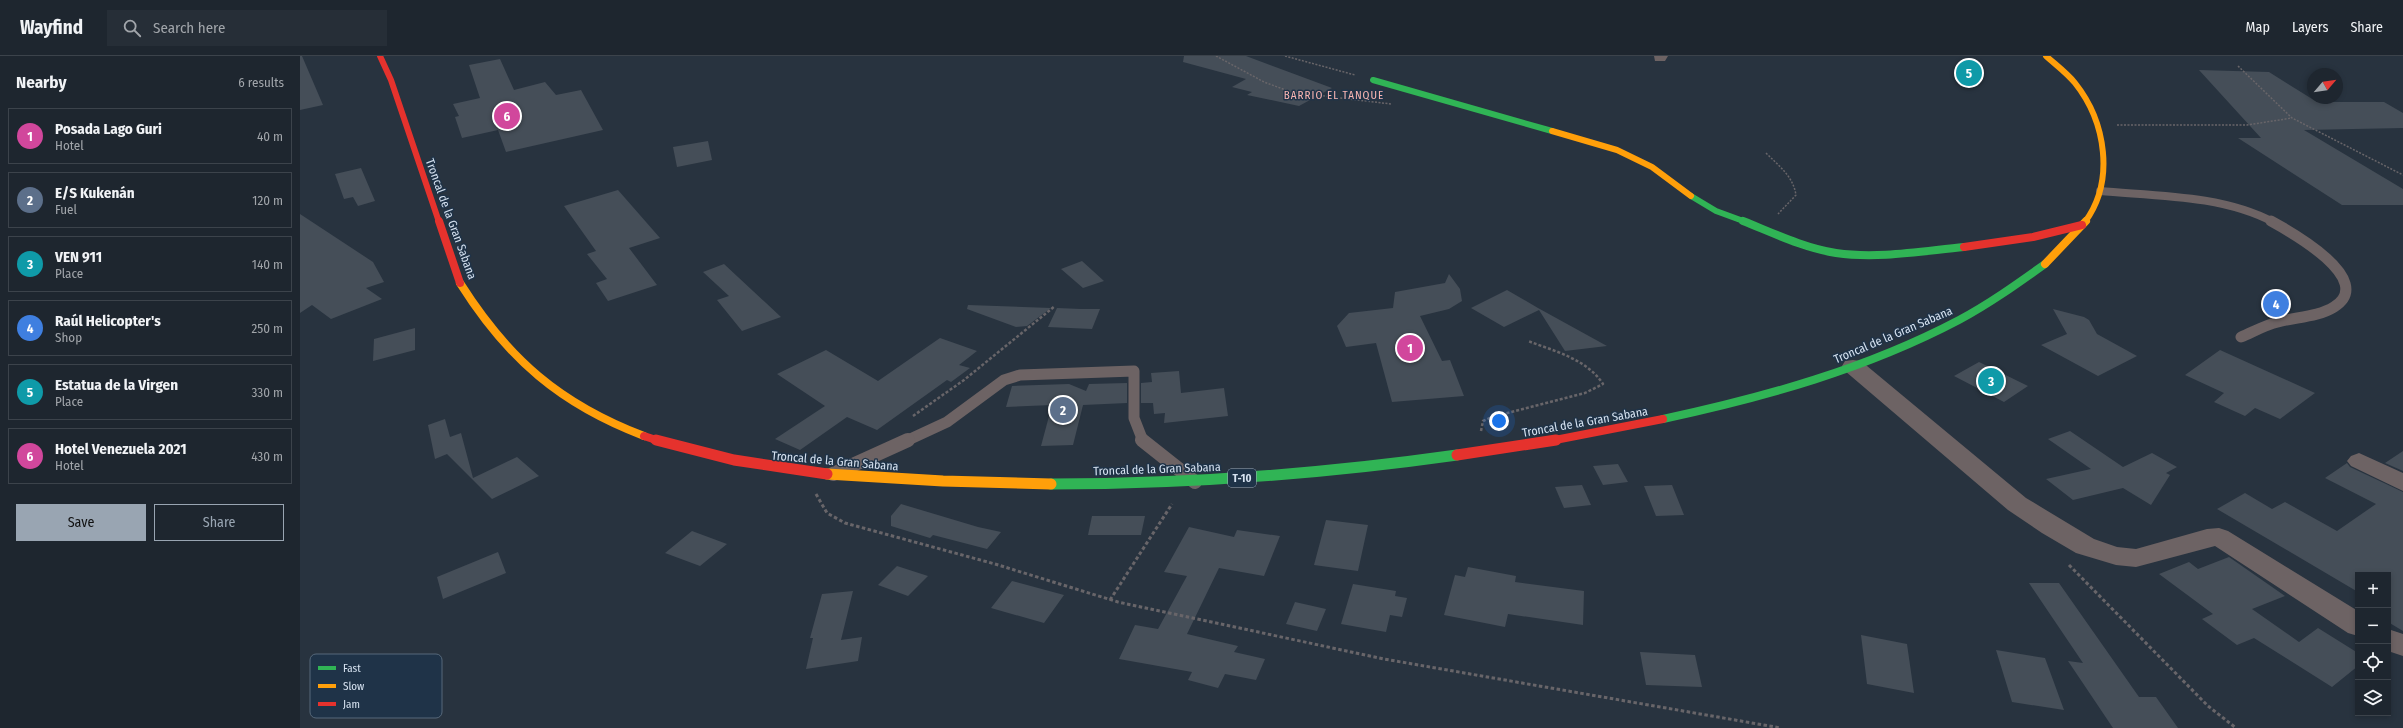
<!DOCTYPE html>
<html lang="en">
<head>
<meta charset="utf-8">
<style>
	body { margin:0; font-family:"Fira Sans Condensed",sans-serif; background:#262e37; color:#f1f3f6 }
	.controls { position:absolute; right:12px; bottom:12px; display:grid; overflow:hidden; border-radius:0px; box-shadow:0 2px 6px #0003 }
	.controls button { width:36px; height:36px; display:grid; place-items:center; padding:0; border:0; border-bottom:1px solid #3c434b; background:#1e262f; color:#f1f3f6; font:20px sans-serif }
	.compass { position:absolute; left:2007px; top:12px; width:36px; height:36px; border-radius:50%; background:#1e262f; box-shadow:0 2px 6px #0003; rotate:61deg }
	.you { position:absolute; left:1199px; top:365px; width:14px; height:14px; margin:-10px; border:3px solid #fff; border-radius:50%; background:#1a73e8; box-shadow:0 0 0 6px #1a73e833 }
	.badge { display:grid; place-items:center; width:26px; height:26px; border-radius:50%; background:#99a5b2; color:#fff; font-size:13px; font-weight:700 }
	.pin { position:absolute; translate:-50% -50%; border:2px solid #fff; box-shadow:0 1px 4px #0006 }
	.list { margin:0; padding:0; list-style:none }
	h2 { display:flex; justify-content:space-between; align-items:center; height:52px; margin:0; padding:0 16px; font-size:17px }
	h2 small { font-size:13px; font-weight:400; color:#a1a5aa }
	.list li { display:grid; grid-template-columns:26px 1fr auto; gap:12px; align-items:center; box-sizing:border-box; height:56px; margin:0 8px 8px; padding:0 8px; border:1px solid #3c434b; border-radius:0px }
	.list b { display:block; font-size:15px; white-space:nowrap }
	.list p { margin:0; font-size:13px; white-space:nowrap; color:#a1a5aa }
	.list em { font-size:13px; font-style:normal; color:#a1a5aa }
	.actions { display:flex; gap:8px; padding:12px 16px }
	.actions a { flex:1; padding:9px 0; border:1px solid #99a5b2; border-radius:0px; text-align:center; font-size:14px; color:#99a5b2 }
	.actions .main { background:#99a5b2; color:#111 }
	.icon { flex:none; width:22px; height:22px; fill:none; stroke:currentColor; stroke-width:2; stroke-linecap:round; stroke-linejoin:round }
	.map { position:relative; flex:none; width:2103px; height:672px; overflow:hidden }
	header { display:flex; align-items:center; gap:24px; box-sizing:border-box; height:56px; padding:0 20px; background:#1e262f; border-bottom:1px solid #3c434b }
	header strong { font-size:19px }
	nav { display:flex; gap:22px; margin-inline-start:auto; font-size:14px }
	.search { width:280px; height:36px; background:#262e37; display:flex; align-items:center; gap:10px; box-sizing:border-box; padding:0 14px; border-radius:0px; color:#a1a5aa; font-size:15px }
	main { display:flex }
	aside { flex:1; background:#1e262f }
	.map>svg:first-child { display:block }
	.building { fill:#454e58 }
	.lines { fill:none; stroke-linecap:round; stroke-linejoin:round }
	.path-far2 { stroke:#686569; stroke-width:1.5; stroke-dasharray:2 1.5; stroke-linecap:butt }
	.path-far1 { stroke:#686569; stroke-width:2.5; stroke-dasharray:3 2; stroke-linecap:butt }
	.path { stroke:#686569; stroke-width:3; stroke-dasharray:3.5 2.5; stroke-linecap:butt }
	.lane-far2 { stroke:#6d6364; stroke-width:8 }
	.lane-far1 { stroke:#6d6364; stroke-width:11 }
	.lane { stroke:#6d6364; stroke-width:14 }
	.street { fill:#6d6364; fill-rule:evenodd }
	.fast-far2 { stroke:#30b455; stroke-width:6 }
	.fast-far1 { stroke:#30b455; stroke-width:8 }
	.fast { stroke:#30b455; stroke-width:11 }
	.slow-far2 { stroke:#ff9f0a; stroke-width:6 }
	.slow-far1 { stroke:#ff9f0a; stroke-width:8 }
	.slow { stroke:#ff9f0a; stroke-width:11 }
	.jam-far2 { stroke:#e5322d; stroke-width:6 }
	.jam-far1 { stroke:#e5322d; stroke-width:8 }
	.jam { stroke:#e5322d; stroke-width:11 }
	.labels { text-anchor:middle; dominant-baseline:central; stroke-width:3; stroke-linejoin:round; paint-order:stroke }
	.far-neighbourhood-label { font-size:11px; letter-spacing:1px; fill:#fab6b2; stroke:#1f3348 }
	.shield { fill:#1f3348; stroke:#9faebe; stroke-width:1 }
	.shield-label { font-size:11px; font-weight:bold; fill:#d6e2f0 }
	.street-label { font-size:12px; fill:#d6e2f0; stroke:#1f3348 }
	.key { fill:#1f3348; stroke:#56687a; stroke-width:1 }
	.key-label { font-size:11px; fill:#d6e2f0 }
</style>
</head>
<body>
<header>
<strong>Wayfind</strong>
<div class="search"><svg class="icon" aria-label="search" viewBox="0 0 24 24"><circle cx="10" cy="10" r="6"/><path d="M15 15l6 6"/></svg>Search here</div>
<nav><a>Map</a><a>Layers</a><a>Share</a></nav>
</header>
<main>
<aside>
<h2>Nearby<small>6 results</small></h2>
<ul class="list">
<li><span class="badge" style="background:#d1479c">1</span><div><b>Posada Lago Guri</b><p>Hotel</p></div><em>40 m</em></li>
<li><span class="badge" style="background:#5c6f8a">2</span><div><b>E/S Kukenán</b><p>Fuel</p></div><em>120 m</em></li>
<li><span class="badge" style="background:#0f9aa8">3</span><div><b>VEN 911</b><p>Place</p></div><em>140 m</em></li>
<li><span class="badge" style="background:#3f7fe0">4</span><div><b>Raúl Helicopter's</b><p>Shop</p></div><em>250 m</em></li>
<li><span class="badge" style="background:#0f9aa8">5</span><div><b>Estatua de la Virgen</b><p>Place</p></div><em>330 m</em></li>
<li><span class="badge" style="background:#d1479c">6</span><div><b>Hotel Venezuela 2021</b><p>Hotel</p></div><em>430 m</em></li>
</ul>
<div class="actions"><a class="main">Save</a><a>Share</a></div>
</aside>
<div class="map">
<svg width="2103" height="672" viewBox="0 0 2103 672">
	<rect width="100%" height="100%" fill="#28333f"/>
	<path class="building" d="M0,0H2L23,49L0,54Z
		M884,0H946L1032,32L999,50L947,39L952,36L932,31L946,23L883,6Z
		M200,3L214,34L245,26L256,39L281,34L303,74L206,96L198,74L162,82L155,61L159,60L153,48L180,42L169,9Z
		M1899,14L1969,16L2017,46H2084L2103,57V72L2004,74L2103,133V149H2042L1938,82H1961Z
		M408,85L412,104L377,111L373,91Z
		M61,112L75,145L58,150L53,141L44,143L35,118Z
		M318,134L360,182L329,192L357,229L308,245L296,227L307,223L287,198L296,195L264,150Z
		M0,158L73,206L84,226L66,232L82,243L31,263L12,249L0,257Z
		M782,205L804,225L783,232L761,213Z
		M424,208L481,261L442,275L417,244L429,240L403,216Z
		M1149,218L1160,233L1162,245L1149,253L1120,260L1142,305L1150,304L1164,340L1092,346L1076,287L1046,291L1037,270L1049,257L1093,252L1095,236L1145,227Z
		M1207,234L1238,252L1307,290L1265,295L1239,254L1204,271L1171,252Z
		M668,249L751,252L727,270L716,271L667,253Z
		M757,252L781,253H800L792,273L748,271Z
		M1753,253L1784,261L1789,264L1797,278L1837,300L1798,320L1741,289L1767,278Z
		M115,272V294L73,305L74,283Z
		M640,282L677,295L659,309L670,312L651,326L647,324L577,374L547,361L500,394L475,383L525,350L477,318L526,294L578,325Z
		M1920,294L2015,337L1980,363L1955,352L1945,360L1914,346L1924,337L1885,319Z
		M1679,306L1728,330L1704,346L1654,320Z
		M879,315L881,337L924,332L928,360L864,367L865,357L854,358L853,347H841V327L852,326L851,317Z
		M827,327V347L783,349L773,389L741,390L752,349L706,351L712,330L769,328L786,335L789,328Z
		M145,363L150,381L161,377L173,422L217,401L239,420L192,443L147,398L135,403L128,369Z
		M1770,375L1823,411L1852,397L1877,411L1866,417L1870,419L1851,449L1823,432L1773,444L1746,423L1791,413L1748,383Z
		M2103,395V415L2085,407Z
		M2047,407L2050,411L2103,436V575L2088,566V519H2058V536L1917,453L1945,437L1972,453L1985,446L2037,475L2076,448L2025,422Z
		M1318,408L1328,426L1303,429L1293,410Z
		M1282,429L1291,449L1264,452L1255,431Z
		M1372,429L1384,459L1356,460L1344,430Z
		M601,448L678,471L701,476L687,493L633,479L630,482L591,470V460Z
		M792,460H845L841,479H788Z
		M1026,464L1068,469L1058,515L1014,509Z
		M889,471L934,481L937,474L980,480L964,520L919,512L887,578L938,590L934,596L965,603L956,624L925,618L918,632L888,624L892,616L819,603L835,569L858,573L887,520L864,516Z
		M392,475L427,488L400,510L365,497Z
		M198,496L206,517L143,543L137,521Z
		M1929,501L1985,540L1952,553L1999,586L2018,572L2058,597V610L2032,631L1954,582L1937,589L1902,563L1913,558L1859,518L1889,506L1898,513Z
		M597,510L628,520L608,540L578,529Z
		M1168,511L1216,520L1215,526L1284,535L1283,569L1208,558L1205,571L1144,559L1155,519L1165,521Z
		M712,525L764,539L744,567L691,552Z
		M1729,527H1759L1839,641H1856L1878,672H1813L1768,605L1783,607Z
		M1053,528L1096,535L1095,540L1107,542L1102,561L1090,559L1086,576L1041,568Z
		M553,535L541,584L562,581L558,605L506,613L513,582H510L522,538Z
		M995,546L1026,553L1017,575L986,568Z
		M1561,579L1607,588L1614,637L1567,628Z
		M1696,594L1745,602L1764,654L1712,646Z
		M1340,596L1395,599L1402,631L1346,629Z"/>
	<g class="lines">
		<path class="path-far2" d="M916,0L964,26L991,36L1091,48
			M985,0L1055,19
			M1938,10L1992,62L2103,119
			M1817,69H1947L1992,62
			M1466,97C1479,110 1493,120 1496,139L1478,158"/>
		<path class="path-far1" d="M613,360L664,324L755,250
			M1181,375L1183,365L1192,361L1285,337L1303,328C1287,303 1254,295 1228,285"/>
		<path class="path" d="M516,438L527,457L545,467L695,508L818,546L1084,603L1481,672
			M1769,509L1908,650L1936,672
			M810,544L872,448"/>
		<path class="lane-far2" d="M1800,135C1856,140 1922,139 1973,166"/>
		<path class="lane-far1" d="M1941,281C1953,276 1965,269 1978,266C1996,261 2018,261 2034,251C2077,224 1991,176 1971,165
			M606,385L647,366L704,324L720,319L834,315V362L843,385"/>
		<path class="lane" d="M842,384L895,426
			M533,418L608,384"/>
		<path class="street" d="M1354,0H1368L1365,5H1355Z
			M1553,304L1561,305L1726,442L1794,483L1817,491L1836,493L1907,473L1919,472L1928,475L2058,555V580L2048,577L1915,490L1836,511L1816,509L1776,497L1742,477L1708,454L1545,315L1542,310L1545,305Z
			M2059,397L2103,417V435L2051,410L2047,405L2051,400Z
			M2088,573L2103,578V600L2088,595Z"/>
		<path class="fast-far2" d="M1073,24L1252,75
			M1391,140L1416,155L1446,166"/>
		<path class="fast-far1" d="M1443,165C1473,177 1504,192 1536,197C1578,203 1622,195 1664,191
			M1363,363C1465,341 1566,313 1659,264C1689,248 1717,228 1745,208"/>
		<path class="fast" d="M751,428C887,428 1022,418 1157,399"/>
		<path class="slow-far2" d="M1746,0C1756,9 1767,17 1775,27C1806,66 1815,125 1785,166
			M1252,75L1317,94L1352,111L1391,140"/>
		<path class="slow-far1" d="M1745,208L1786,165
			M160,227C208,303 260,348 344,380"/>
		<path class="slow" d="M527,418L643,425L751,428"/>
		<path class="jam-far2" d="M80,0L91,24L139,166"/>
		<path class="jam-far1" d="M139,165L160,227
			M1664,191L1733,181L1782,169
			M344,380L359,385
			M1250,385L1363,363"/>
		<path class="jam" d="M356,384L434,404L527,418
			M1157,399L1256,384"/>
	</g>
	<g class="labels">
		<g class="far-neighbourhood-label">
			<text x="1034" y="39">BARRIO EL TANQUE</text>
		</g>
		<rect class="shield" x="928" y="413" width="28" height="18" rx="3"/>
		<g class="shield-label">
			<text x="942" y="422">T-10</text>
		</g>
		<g class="street-label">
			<text transform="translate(151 163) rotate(70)">Troncal de la Gran Sabana</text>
			<text transform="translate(1593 279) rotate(-23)">Troncal de la Gran Sabana</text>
			<text transform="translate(1285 366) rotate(-10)">Troncal de la Gran Sabana</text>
			<text transform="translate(535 405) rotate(5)">Troncal de la Gran Sabana</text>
			<text transform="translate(857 413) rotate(-2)">Troncal de la Gran Sabana</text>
		</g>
	</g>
	<rect x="10" y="598" width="132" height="64" rx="6" class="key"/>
	<rect x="18" y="610" width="18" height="4" fill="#30b455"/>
	<rect x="18" y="628" width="18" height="4" fill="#ff9f0a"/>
	<rect x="18" y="646" width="18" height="4" fill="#e5322d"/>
	<g class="key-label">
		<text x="43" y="616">Fast</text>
		<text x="43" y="634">Slow</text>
		<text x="43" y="652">Jam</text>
	</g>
</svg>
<div class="controls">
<button>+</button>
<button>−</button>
<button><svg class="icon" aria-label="locate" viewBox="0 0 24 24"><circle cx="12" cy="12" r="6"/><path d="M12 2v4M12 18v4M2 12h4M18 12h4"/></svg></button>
<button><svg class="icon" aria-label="layers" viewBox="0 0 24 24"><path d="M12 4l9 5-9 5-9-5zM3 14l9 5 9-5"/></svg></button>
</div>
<svg class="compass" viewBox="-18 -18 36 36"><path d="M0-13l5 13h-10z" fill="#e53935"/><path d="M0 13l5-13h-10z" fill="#a1a5aa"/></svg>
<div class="you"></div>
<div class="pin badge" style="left:1110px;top:292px;background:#d1479c">1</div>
<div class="pin badge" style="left:763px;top:354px;background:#5c6f8a">2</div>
<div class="pin badge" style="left:1691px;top:325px;background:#0f9aa8">3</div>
<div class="pin badge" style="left:1976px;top:248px;background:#3f7fe0">4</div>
<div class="pin badge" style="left:1669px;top:17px;background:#0f9aa8">5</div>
<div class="pin badge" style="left:207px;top:60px;background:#d1479c">6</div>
</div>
</main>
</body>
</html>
